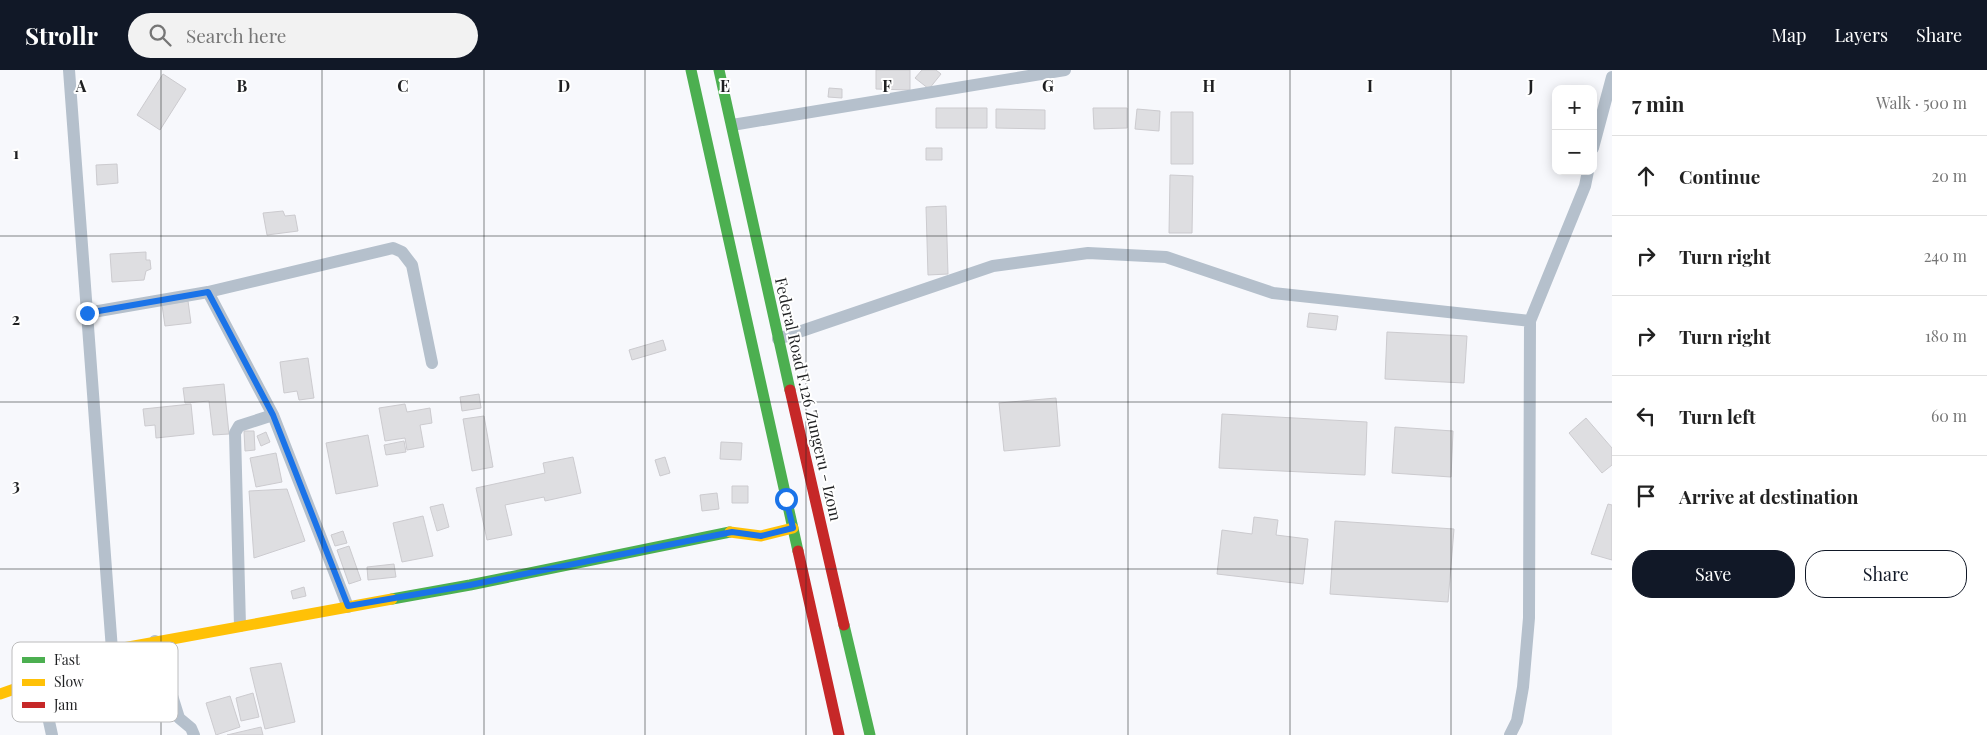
<!DOCTYPE html>
<html lang="en">
<head>
<meta charset="utf-8">
<style>
	body { margin:0; font-family:"Playfair Display",serif; background:#f2f2f2; color:#222 }
	.controls { position:absolute; right:15px; top:15px; display:grid; overflow:hidden; border-radius:10px; box-shadow:0 2px 12px #0003 }
	.controls button { width:45px; height:45px; display:grid; place-items:center; padding:0; border:0; border-bottom:1px solid #e0e0e0; background:#fff; color:#222; font:25px sans-serif }
	.stop { position:absolute; width:15px; height:15px; margin:-11px; border:4px solid #1a73e8; border-radius:50%; background:#fff }
	.stop.end { background:#1a73e8; border-color:#fff; box-shadow:0 1px 5px #0008 }
	.list { margin:0; padding:0; list-style:none }
	h2 { display:flex; justify-content:space-between; align-items:center; height:65px; margin:0; padding:0 20px; font-size:21px }
	h2 small { font-size:16px; font-weight:400; color:#767676 }
	.list li { display:grid; grid-template-columns:32px 1fr auto; gap:15px; align-items:center; box-sizing:border-box; height:80px; padding:0 20px; border-top:1px solid #e0e0e0 }
	.list b { display:block; font-size:19px; white-space:nowrap }
	.list em { font-size:16px; font-style:normal; color:#767676 }
	.actions { display:flex; gap:10px; padding:15px 20px }
	.actions a { flex:1; padding:11px 0; border:1px solid #111827; border-radius:20px; text-align:center; font-size:18px; color:#111827 }
	.actions .main { background:#111827; color:#fff }
	.icon { flex:none; width:28px; height:28px; fill:none; stroke:currentColor; stroke-width:2; stroke-linecap:round; stroke-linejoin:round }
	.map { position:relative; flex:none; width:1612px; height:665px; overflow:hidden }
	header { display:flex; align-items:center; gap:30px; box-sizing:border-box; height:70px; padding:0 25px; background:#111827; color:#fff }
	header strong { font-size:24px }
	nav { display:flex; gap:28px; margin-inline-start:auto; font-size:18px }
	.search { width:350px; height:45px; background:#f2f2f2; display:flex; align-items:center; gap:12px; box-sizing:border-box; padding:0 18px; border-radius:28px; color:#767676; font-size:19px }
	main { display:flex }
	aside { flex:1; background:#fff }
	.map>svg:first-child { display:block }
	.building { fill:#dedee1; stroke:#cccbcf }
	.lines { fill:none; stroke-linecap:round; stroke-linejoin:round }
	.street { stroke:#b5c0cc; stroke-width:12 }
	.fast { stroke:#4caf50; stroke-width:11 }
	.slow { stroke:#ffc107; stroke-width:11 }
	.jam { stroke:#c62828; stroke-width:11 }
	.route { stroke:#1a73e8; stroke-width:6 }
	.grid { fill:none; stroke:#1f2022; stroke-width:1; stroke-opacity:0.55 }
	.labels { text-anchor:middle; dominant-baseline:central; stroke-width:4; stroke-linejoin:round; paint-order:stroke }
	.street-label { font-size:16px; fill:#1f2022; stroke:#fff }
	.key { fill:#fff; stroke:#bcbcbd; stroke-width:1 }
	.key-label { font-size:14px; fill:#1f2022 }
	.grid-label { font-size:16px; text-anchor:middle; font-weight:bold; fill:#1f2022; stroke:#fff; stroke-width:4; stroke-linejoin:round; paint-order:stroke }
</style>
</head>
<body>
<header>
<strong>Strollr</strong>
<div class="search"><svg class="icon" aria-label="search" viewBox="0 0 24 24"><circle cx="10" cy="10" r="6"/><path d="M15 15l6 6"/></svg>Search here</div>
<nav><a>Map</a><a>Layers</a><a>Share</a></nav>
</header>
<main>
<div class="map">
<svg width="1612" height="665" viewBox="0 0 1612 665">
	<rect width="100%" height="100%" fill="#f7f8fc"/>
	<path class="building" d="M876,0H910V20L876,19Z
		M922,0H936L941,4L929,19L915,8Z
		M163,4L186,19L160,60L137,45Z
		M829,18L842,19V28L828,27Z
		M936,38H987V58H936Z
		M1093,38H1127V58L1094,59Z
		M996,39L1045,40V59L996,58Z
		M1137,39L1160,41L1159,61L1135,59Z
		M1171,42H1193V94H1171Z
		M926,78H942V90H926Z
		M117,94L118,113L97,115L96,95Z
		M1170,105L1193,106L1192,163H1169Z
		M946,136L948,204L928,205L926,137Z
		M283,141L285,146L295,145L298,161L267,165L263,143Z
		M146,182V190H150L151,199L146,201L144,210L112,212L110,184Z
		M188,231L191,253L165,256L162,235Z
		M1309,243L1338,246L1336,260L1307,257Z
		M1387,262L1467,266L1464,313L1385,309Z
		M663,270L666,280L632,290L629,280Z
		M308,288L314,328L299,330L297,321L284,323L280,292Z
		M224,314L229,364L213,365L209,331L185,333L183,318Z
		M479,324L481,338L462,341L460,327Z
		M1056,328L1060,376L1004,381L999,333Z
		M191,334L194,364L156,368L155,355L145,356L143,339Z
		M405,334L407,342L430,338L432,353L420,355L424,377L407,380L405,368L385,371L379,338Z
		M1222,344L1367,352L1365,405L1219,398Z
		M484,346L493,397L472,401L463,349Z
		M1586,348L1612,378V395L1602,403L1569,363Z
		M1395,357L1453,361L1451,407L1392,403Z
		M244,361H254L255,380L245,381Z
		M266,362L270,372L261,376L257,366Z
		M368,365L378,416L336,424L326,373Z
		M404,371L406,382L386,385L384,375Z
		M721,372L742,373L741,390L720,389Z
		M276,383L282,412L256,417L250,388Z
		M573,387L581,423L545,431L544,427L505,435L512,465L487,470L476,418L545,403L543,393Z
		M665,387L670,403L660,406L655,390Z
		M732,416H748V433H732Z
		M287,419L305,471L254,488L249,421Z
		M717,423L719,439L702,441L700,425Z
		M443,434L449,457L437,461L430,437Z
		M1608,434L1612,435V490L1591,484Z
		M423,446L433,486L402,492L393,453Z
		M1254,447L1278,450L1276,465L1308,469L1303,514L1217,504L1222,460L1252,464Z
		M1335,451L1454,459L1448,532L1330,524Z
		M343,461L347,473L335,476L331,465Z
		M349,476L361,510L349,514L337,480Z
		M394,494L396,507L368,510L367,497Z
		M304,517L306,526L293,529L291,521Z
		M281,593L295,652L265,659L250,598Z
		M253,623L259,647L241,651L236,628Z
		M230,626L240,657L216,665L206,633Z
		M261,657L263,665H227Z"/>
	<g class="lines">
		<path class="street" d="M69,0L112,580
			M732,55L1065,0
			M1593,78L1612,7
			M208,222L273,345L348,537
			M87,243L208,222L393,178L402,182L412,195L432,293
			M778,269L993,196L1088,183L1166,187L1273,223L1530,251
			M240,556L235,363L239,356L273,345
			M155,571L179,648L191,658L194,665
			M40,610L52,665
			M1510,665L1517,651L1523,617L1529,548L1530,251L1585,116L1588,101"/>
		<path class="fast" d="M691,0L798,481
			M719,0L790,320
			M392,529L470,515L730,462
			M844,555L870,665"/>
		<path class="slow" d="M730,462L761,466L793,458
			M0,624L40,610L112,580L392,529"/>
		<path class="jam" d="M790,320L844,555
			M798,481L839,665"/>
	</g>
	<g class="lines">
		<path class="route" d="M87,243L208,222L273,345L348,536L470,515L732,462L761,466L793,458L786,429"/>
	</g>
	<path class="grid" d="M161,0V665M322,0V665M484,0V665M645,0V665M806,0V665M967,0V665M1128,0V665M1290,0V665M1451,0V665M0,166H1612M0,332H1612M0,499H1612"/>
	<g class="labels">
		<g class="street-label">
			<text transform="translate(809 329) rotate(77)">Federal Road F.126 Zungeru - Izom</text>
		</g>
	</g>
	<rect x="12" y="572" width="166" height="80" rx="8" class="key"/>
	<rect x="22" y="587" width="23" height="6" fill="#4caf50"/>
	<rect x="22" y="609" width="23" height="7" fill="#ffc107"/>
	<rect x="22" y="632" width="23" height="6" fill="#c62828"/>
	<g class="key-label">
		<text x="54" y="595">Fast</text>
		<text x="54" y="617">Slow</text>
		<text x="54" y="640">Jam</text>
	</g>
	<g class="grid-label">
		<text x="81" y="22">A</text>
		<text x="242" y="22">B</text>
		<text x="403" y="22">C</text>
		<text x="564" y="22">D</text>
		<text x="725" y="22">E</text>
		<text x="887" y="22">F</text>
		<text x="1048" y="22">G</text>
		<text x="1209" y="22">H</text>
		<text x="1370" y="22">I</text>
		<text x="1531" y="22">J</text>
		<text x="16" y="89">1</text>
		<text x="16" y="255">2</text>
		<text x="16" y="421">3</text>
	</g>
</svg>
<div class="controls">
<button>+</button>
<button>−</button>
</div>
<div class="stop" style="left:786px;top:429px"></div>
<div class="stop end" style="left:87px;top:243px"></div>
</div>
<aside>
<h2>7 min<small>Walk · 500 m</small></h2>
<ul class="list">
<li><svg class="icon" aria-label="ahead" viewBox="0 0 24 24"><path d="M12 20V5M6 11l6-6 6 6"/></svg><div><b>Continue</b></div><em>20 m</em></li>
<li><svg class="icon" aria-label="right" viewBox="0 0 24 24"><path d="M7 20v-9h11M14 6l5 5-5 5"/></svg><div><b>Turn right</b></div><em>240 m</em></li>
<li><svg class="icon" aria-label="right" viewBox="0 0 24 24"><path d="M7 20v-9h11M14 6l5 5-5 5"/></svg><div><b>Turn right</b></div><em>180 m</em></li>
<li><svg class="icon" aria-label="left" viewBox="0 0 24 24"><path d="M17 20v-9H6M10 6l-5 5 5 5"/></svg><div><b>Turn left</b></div><em>60 m</em></li>
<li><svg class="icon" aria-label="arrive" viewBox="0 0 24 24"><path d="M6 21V4h12l-3 4 3 4H6"/></svg><div><b>Arrive at destination</b></div></li>
</ul>
<div class="actions"><a class="main">Save</a><a>Share</a></div>
</aside>
</main>
</body>
</html>
